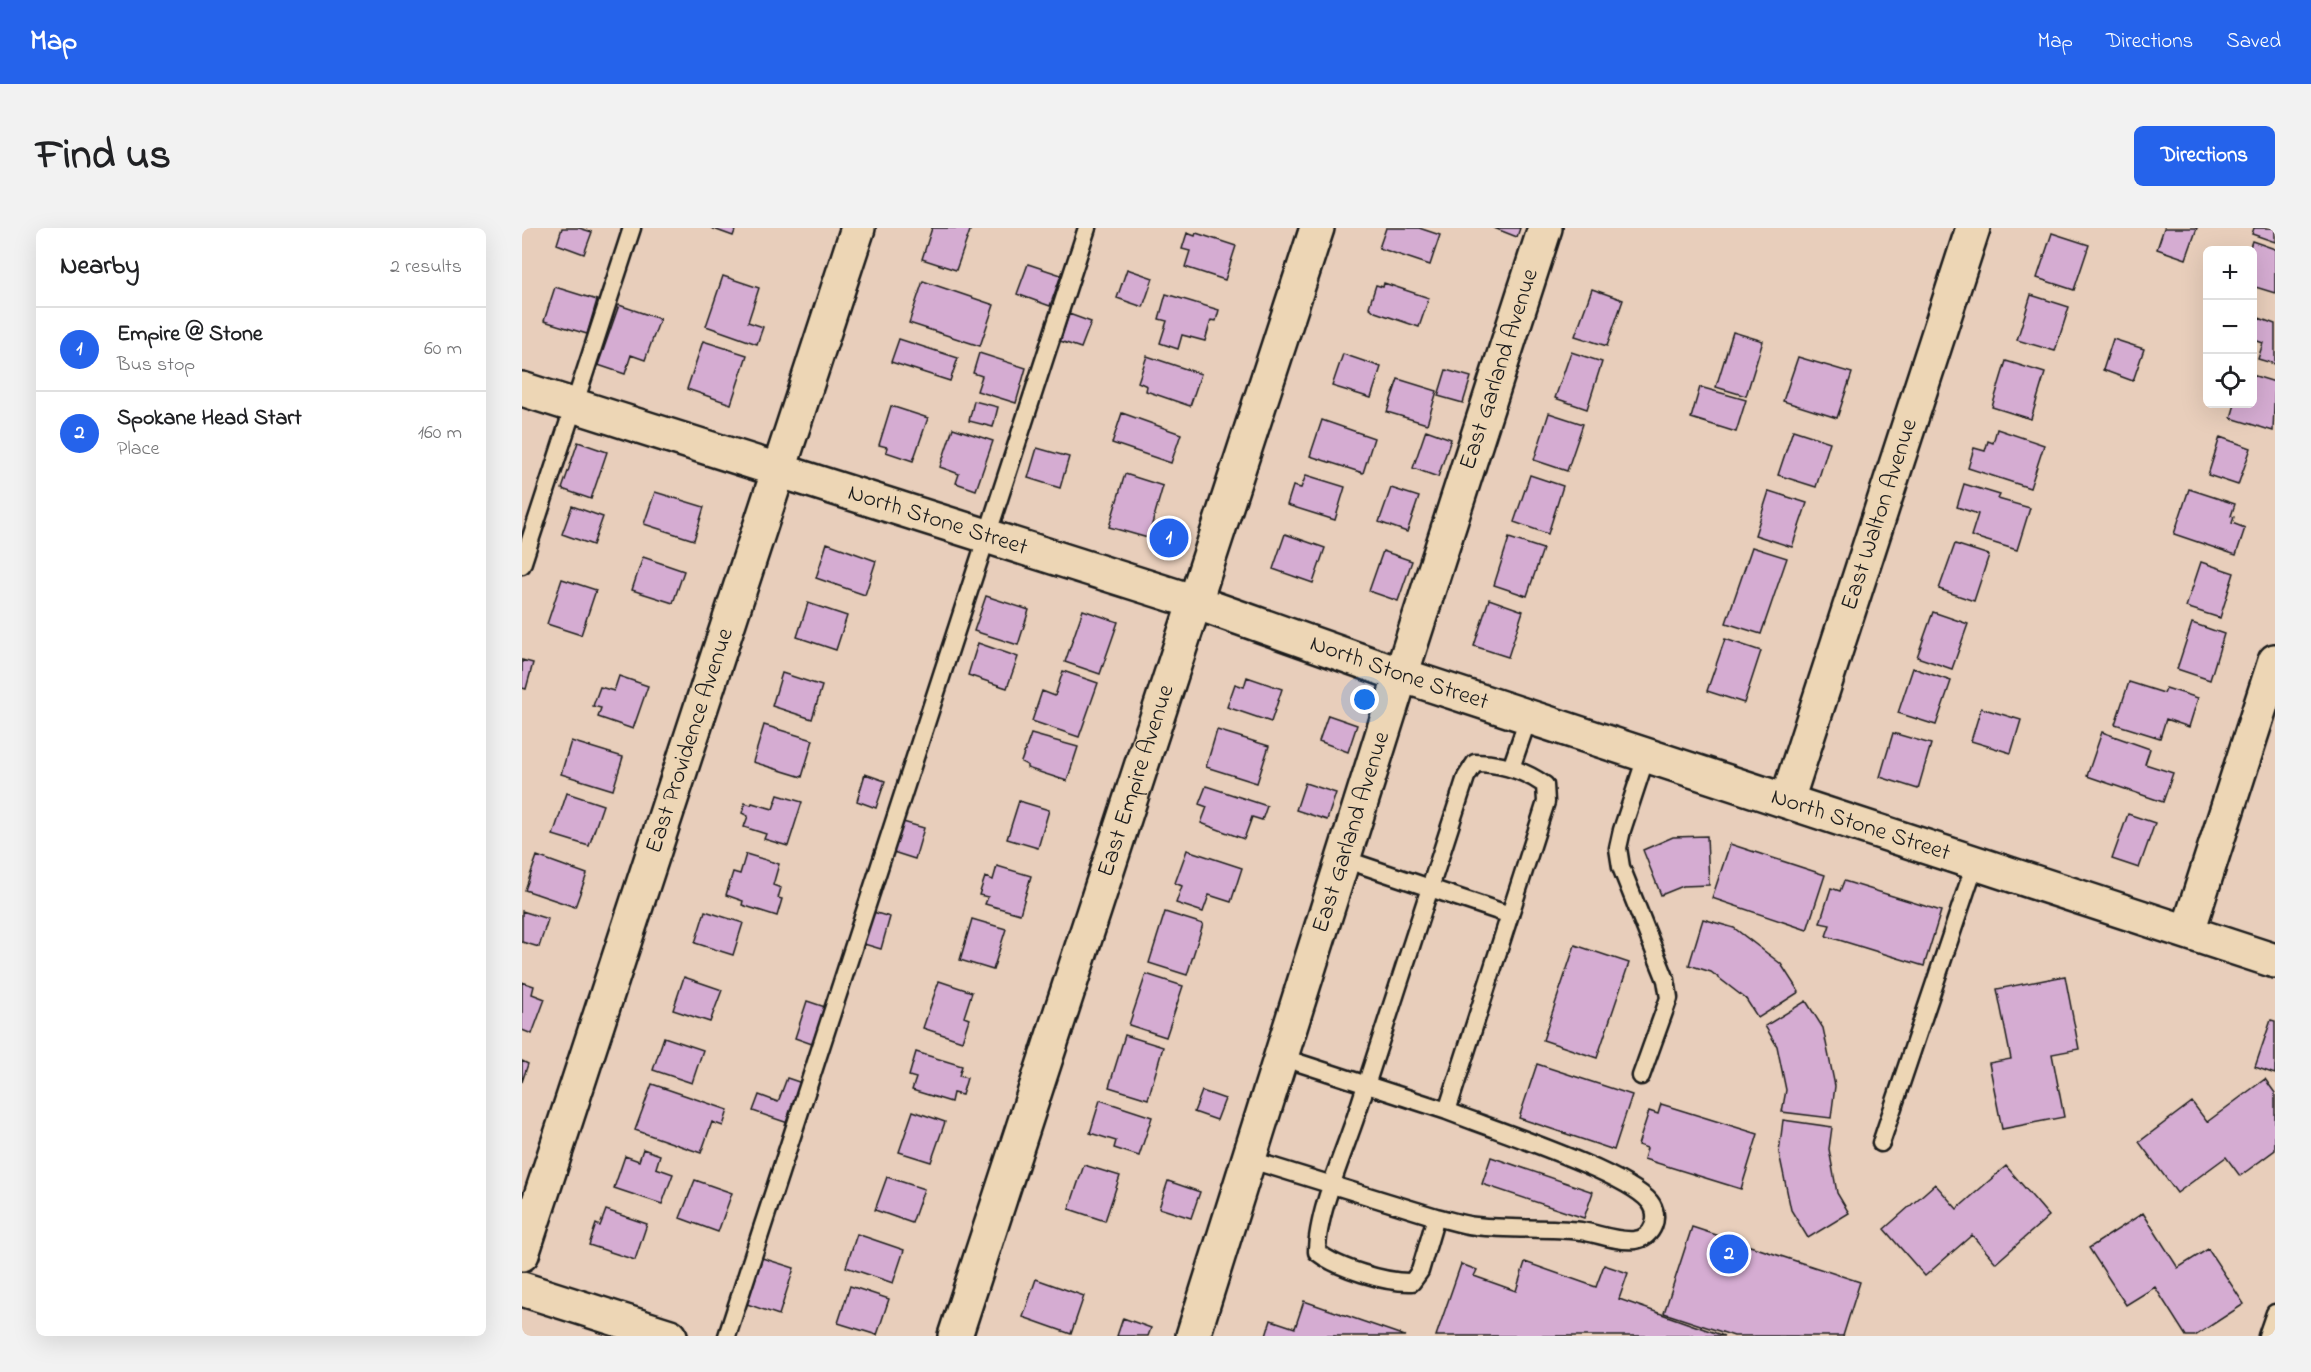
<!DOCTYPE html>
<html lang="en">
<head>
<meta charset="utf-8">
<style>
	body { margin:0; font-family:"Indie Flower",sans-serif; background:#f2f2f2; color:#202124 }
	.controls { position:absolute; right:18px; top:18px; display:grid; overflow:hidden; border-radius:9px; box-shadow:0 6px 24px #0002 }
	.controls button { width:54px; height:54px; display:grid; place-items:center; padding:0; border:0; border-bottom:2px solid #e0e0e0; background:#fff; color:#202124; font:30px sans-serif }
	.you { position:absolute; left:843px; top:472px; width:21px; height:21px; margin:-15px; border:4px solid #fff; border-radius:50%; background:#1a73e8; box-shadow:0 0 0 9px #1a73e833 }
	.badge { display:grid; place-items:center; width:39px; height:39px; border-radius:50%; background:#2563eb; color:#fff; font-size:20px; font-weight:700 }
	.pin { position:absolute; translate:-50% -50%; border:3px solid #fff; box-shadow:0 2px 6px #0006 }
	.list { margin:0; padding:0; list-style:none }
	h2 { display:flex; justify-content:space-between; align-items:center; height:78px; margin:0; padding:0 24px; font-size:26px }
	h2 small { font-size:20px; font-weight:400; color:#757577 }
	.list li { display:grid; grid-template-columns:39px 1fr auto; gap:18px; align-items:center; box-sizing:border-box; height:84px; padding:0 24px; border-top:2px solid #e0e0e0 }
	.list b { display:block; font-size:22px; white-space:nowrap }
	.list p { margin:0; font-size:20px; white-space:nowrap; color:#757577 }
	.list em { font-size:20px; font-style:normal; color:#757577 }
	.icon { flex:none; width:33px; height:33px; fill:none; stroke:currentColor; stroke-width:2; stroke-linecap:round; stroke-linejoin:round }
	.map { position:relative; flex:none; width:1753px; height:1108px; overflow:hidden; border-radius:9px }
	header { display:flex; align-items:center; gap:36px; box-sizing:border-box; height:84px; padding:0 30px; background:#2563eb; color:#fff }
	header strong { font-size:28px }
	nav { display:flex; gap:33px; margin-inline-start:auto; font-size:21px }
	.intro { display:flex; align-items:center; justify-content:space-between; box-sizing:border-box; height:144px; padding:0 36px }
	h1 { margin:0; font-size:42px }
	.button { padding:15px 27px; border-radius:9px; background:#2563eb; color:#fff; font-size:21px; font-weight:700 }
	main { display:flex; gap:36px; padding:0 36px }
	aside { flex:1; background:#fff; border-radius:9px; box-shadow:0 6px 24px #0002 }
	.map>svg:first-child { display:block }
	.building { fill:#d5acd2; stroke:#1c1c1c; stroke-width:1.5 }
	.lines { fill:none; stroke-linecap:round; stroke-linejoin:round }
	.lane-casing { stroke:#1c1c1c; stroke-width:21 }
	.street-casing { stroke:#1c1c1c; stroke-width:38 }
	.secondary-casing { stroke:#1c1c1c; stroke-width:38 }
	.lane { stroke:#edd6b5; stroke-width:16 }
	.street { stroke:#edd6b5; stroke-width:33 }
	.secondary { stroke:#edd6b5; stroke-width:33 }
	.labels { text-anchor:middle; dominant-baseline:central; stroke-width:4.5; stroke-linejoin:round; paint-order:stroke }
	.street-label { font-size:24px; fill:#1c1c1c; stroke:#edd6b5 }
</style>
</head>
<body>
<header>
<strong>Map</strong>
<nav><a>Map</a><a>Directions</a><a>Saved</a></nav>
</header>
<div class="intro"><h1>Find us</h1><a class="button">Directions</a></div>
<main>
<aside>
<h2>Nearby<small>2 results</small></h2>
<ul class="list">
<li><span class="badge">1</span><div><b>Empire @ Stone</b><p>Bus stop</p></div><em>60 m</em></li>
<li><span class="badge">2</span><div><b>Spokane Head Start</b><p>Place</p></div><em>160 m</em></li>
</ul>
</aside>
<div class="map">
<svg width="1753" height="1108" viewBox="0 0 1753 1108">
	<rect width="100%" height="100%" fill="#e8cebb"/>
	<filter id="ink" filterUnits="userSpaceOnUse"><feTurbulence type="fractalNoise" baseFrequency=".0167" numOctaves="2"/><feDisplacementMap in="SourceGraphic" scale="12" xChannelSelector="R" yChannelSelector="G"/><feConvolveMatrix kernelMatrix="1 2 1 2 8 2 1 2 1" color-interpolation-filters="sRGB"/></filter>
	<g filter="url(#ink)">
		<path class="building" d="M40,0H57L70,4L62,26L35,16Z
			M189,0H214L211,8Z
			M410,0H449L434,42L400,31Z
			M864,0H897L918,7L908,37L857,20Z
			M972,0H998L995,9Z
			M1642,0H1675L1664,31L1635,21Z
			M1732,0H1753V14L1730,6Z
			M665,5L673,8L674,5L714,18L703,52L663,39L668,23L660,21Z
			M1530,5L1567,17L1552,62L1515,50Z
			M1730,13L1753,21V65L1730,58V22H1727Z
			M506,36L539,47L528,78L495,66Z
			M605,41L631,50L621,79L595,70Z
			M201,48L237,60L226,94L241,99L235,116L184,98Z
			M401,53L472,77L458,118L387,95Z
			M862,55L907,70L897,99L853,84L847,79L854,57L861,59Z
			M33,59L75,72L65,106L22,93Z
			M1070,61L1101,72L1085,118L1053,108Z
			M644,66L697,82L694,93L689,92L683,113L660,107L656,121L638,115L645,93L637,91Z
			M1509,67L1547,79L1533,123L1495,112Z
			M97,77L138,91L123,132L109,127L103,146L76,137Z
			M547,86L569,94L559,120L538,113Z
			M1737,90L1753,96V136L1736,131L1741,115L1730,111Z
			M1211,104L1241,113L1224,168L1194,159Z
			M377,111L436,130L428,153L369,134Z
			M1591,111L1622,121L1611,153L1581,142Z
			M181,113L225,127L209,176L165,161Z
			M1049,124L1080,134L1065,181L1033,170Z
			M457,125L504,140L494,175L455,163L460,148L451,145Z
			M821,126L859,139L849,170L810,158Z
			M625,128L679,146L668,178L624,163L625,158L616,154Z
			M1276,129L1330,145L1315,190L1261,173Z
			M1484,133L1523,145L1509,191L1470,179Z
			M924,142L949,149L941,175L916,168Z
			M1730,147L1753,154L1751,203L1709,190L1713,176H1730Z
			M876,151L915,163L905,196L865,184Z
			M1178,159L1224,172L1214,204L1169,190Z
			M452,173L476,179L471,199L447,193Z
			M369,178L406,190L391,233L364,224L365,219L357,217Z
			M600,185L659,206L649,235L590,215Z
			M1027,185L1061,196L1045,243L1012,232Z
			M800,192L852,210L841,245L788,228Z
			M431,200L471,213L454,262L434,255L437,246L418,239Z
			M1475,201L1522,217L1508,260L1446,240L1452,220L1463,223L1466,213L1471,215Z
			M904,202L929,211L916,249L891,240Z
			M1271,202L1308,214L1294,259L1256,247Z
			M1698,209L1729,220L1716,257L1686,247Z
			M56,214L85,224L69,271L40,261Z
			M515,220L547,229L538,260L506,250Z
			M603,246L641,258L626,310L587,299Z
			M784,247L823,259L813,292L765,277L771,258L779,260Z
			M1008,247L1041,258L1026,306L992,294Z
			M1442,256L1478,267L1476,271L1508,280L1495,322L1449,308L1456,286L1435,279Z
			M869,260L897,269L885,304L857,294Z
			M1667,261L1713,276L1709,288L1712,289L1710,295L1723,300L1714,327L1652,306Z
			M1247,263L1285,275L1270,319L1233,307Z
			M133,264L182,279L172,312L122,296Z
			M50,278L81,289L71,317L40,306Z
			M763,306L803,320L791,355L751,341Z
			M987,310L1021,321L1005,368L972,357Z
			M305,315L354,333L343,367L294,350Z
			M1433,316L1467,327L1452,373L1417,361Z
			M1230,319L1265,330L1239,406L1204,395Z
			M861,323L890,333L876,373L847,363Z
			M121,329L162,343L151,375L110,362Z
			M1679,334L1712,345L1698,390L1664,379Z
			M40,351L74,362L59,407L25,396Z
			M464,368L507,382L496,417L452,403Z
			M967,371L1001,383L986,429L952,418Z
			M286,375L325,388L314,422L275,409Z
			M561,382L596,394L578,446L543,434Z
			M1411,384L1446,396L1430,441L1395,429Z
			M1670,395L1702,406L1688,452L1655,441Z
			M1203,411L1239,423L1222,475L1185,463Z
			M456,415L496,429L485,460L446,447Z
			M0,432L11,435L4,461L0,460Z
			M1391,440L1429,453L1414,497L1376,485Z
			M541,443L576,455L557,509L510,493L520,463L533,468Z
			M260,445L300,458L290,491L250,478Z
			M97,448L126,458L111,501L76,489L79,480L71,478L78,459L92,463Z
			M725,449L760,461L749,494L705,479L713,456L722,459Z
			M1607,454L1642,465L1644,460L1676,470L1667,499L1644,491L1638,510L1593,496Z
			M1459,480L1499,492L1489,525L1449,513Z
			M806,487L835,497L826,524L797,513Z
			M242,497L291,512L280,549L231,534Z
			M695,502L747,518L735,555L684,539Z
			M1580,504L1628,521L1623,536L1651,545L1641,574L1565,548Z
			M1371,505L1409,516L1396,561L1358,549Z
			M509,506L556,519L545,553L505,540V537L499,534Z
			M49,513L101,529L91,562L39,546Z
			M343,546L363,553L354,580L335,573Z
			M783,555L814,565L805,592L774,582Z
			M684,558L745,578L740,592L730,589L722,611L679,595L685,579L677,576Z
			M45,565L81,577L67,618L31,607Z
			M256,567L280,574L266,618L242,611L244,606L222,599L226,588L220,585L223,575L229,577L230,575L251,581Z
			M497,573L527,582L516,620L485,611Z
			M1606,586L1633,595L1617,640L1590,631Z
			M381,594L402,600L393,631L371,624Z
			M1185,608L1187,657L1161,658L1139,667L1121,622L1151,609Z
			M1208,616L1303,647L1285,702L1190,670Z
			M665,622L720,640L709,674L687,667L681,684L654,675L660,658L653,655Z
			M224,626L257,636L251,657L259,660L256,670L260,671L255,688L220,677L221,673L204,667L211,644L218,646Z
			M15,628L65,646L53,679L3,662Z
			M475,638L509,648L498,686L463,676L466,669L457,667L463,649L471,652Z
			M1322,653L1419,683L1402,738L1304,708L1308,697L1298,695L1309,660L1318,663Z
			M0,683L26,691L17,719L0,714Z
			M183,683L221,695L211,727L173,715Z
			M351,684L368,689L359,721L342,716Z
			M643,684L681,696L665,747L627,735Z
			M450,691L484,701L471,742L438,732Z
			M1181,691L1212,700L1259,736L1277,764L1236,790L1224,771L1189,744L1167,737Z
			M1053,717L1107,735L1075,830L1021,812Z
			M624,746L661,758L644,809L607,797Z
			M1543,748L1557,821L1530,826L1542,889L1480,901L1467,835L1489,831L1475,761Z
			M162,749L200,762L188,794L151,782Z
			M417,753L450,764L442,789L447,791L440,813L401,800Z
			M0,754L12,758L10,766L23,771L10,806L0,802Z
			M285,773L303,779L290,816L273,810Z
			M1284,773L1301,800L1313,858L1309,890L1260,884L1264,862L1255,818L1243,798Z
			M1749,792L1753,793V846L1733,839Z
			M603,807L641,819L626,871L587,859Z
			M142,809L181,822L170,855L131,842Z
			M394,824L440,838L437,848L445,850L440,867L431,865L429,874L390,862L394,850L387,848Z
			M0,833L6,836L0,854Z
			M1015,836L1110,867L1092,922L997,890Z
			M265,850L280,855L266,895L231,883L237,867L256,874Z
			M1743,851L1753,865V922L1718,948L1704,929L1655,965L1617,914L1670,874L1685,894Z
			M130,856L206,882L201,898L190,894L179,925L113,902Z
			M680,863L703,871L695,892L672,884Z
			M578,872L630,889L617,928L592,920L594,913L568,905Z
			M1139,876L1236,906L1219,961L1122,931L1125,920L1116,917L1127,883L1136,886Z
			M391,883L423,894L409,934L377,924Z
			M1261,892L1310,899L1307,921L1315,965L1327,985L1286,1010L1269,982L1257,925Z
			M121,921L138,927L134,940L151,946L140,976L92,960L103,928L117,933Z
			M969,929L1071,964L1062,990L960,956Z
			M562,937L598,948L583,993L547,981Z
			M1484,938L1527,988L1474,1035L1450,1007L1403,1048L1362,1001L1413,956L1435,981Z
			M365,949L402,961L390,995L353,982Z
			M173,952L210,965L196,1004L158,990Z
			M646,953L678,964L669,990L637,980Z
			M84,982L125,996L113,1032L67,1017L74,996L78,998Z
			M1621,985L1656,1040L1686,1021L1722,1076L1673,1108H1664L1633,1059L1604,1077L1567,1020Z
			M1170,999L1338,1054L1321,1108H1212L1142,1085Z
			M335,1006L382,1022L371,1055L324,1039Z
			M240,1030L272,1040L257,1087L225,1076Z
			M1003,1034L1074,1059L1082,1037L1106,1045L1097,1071L1202,1108H914L939,1036L955,1042L952,1048L994,1063Z
			M514,1051L562,1068L549,1106L501,1089Z
			M328,1058L367,1071L355,1107L316,1095Z
			M782,1073L883,1108H744L749,1092L773,1100Z
			M601,1090L629,1100L626,1108H595Z"/>
		<g class="lines">
			<g class="lane-casing">
				<path id="lane" d="M0,337L110,0
					M989,540L1007,488
					M822,631L988,687
					M1119,848L1147,770L1144,752L1099,639L1096,620L1100,602L1125,526
					M1359,915L1454,633
					M726,931L914,989L898,1043L890,1054C864,1055 815,1040 795,1024C795,985 821,927 834,888C870,775 907,662 944,549L953,535C978,535 1003,543 1023,557L1024,574L925,883L759,829
					M914,989C927,992 941,997 954,998C989,1002 1025,999 1059,1003C1077,1006 1095,1014 1113,1012C1131,1010 1139,988 1128,974C1104,944 967,900 925,883
					M205,1108L565,0
					M1745,1108L1753,1085"/>
			</g>
			<g class="street-casing">
				<g id="street">
					<path id="s1" d="M0,161L673,374L879,447L1753,733"/>
					<path id="s2" d="M1265,572L1451,0"/>
					<path d="M1666,703L1753,433"/>
					<path id="s3" d="M0,1026L336,0"/>
					<path d="M0,1061L148,1108"/>
					<path id="s4" d="M671,1108L879,447L1023,0"/>
				</g>
			</g>
			<g class="secondary-casing">
				<g id="secondary">
					<path id="s5" d="M433,1108L795,0"/>
				</g>
			</g>
			<use href="#lane" class="lane"/>
			<use href="#street" class="street"/>
			<use href="#secondary" class="secondary"/>
		</g>
	</g>
	<g class="labels">
		<g class="street-label">
			<text stroke="none"><textPath href="#s4" startOffset="1014">East Garland Avenue</textPath></text>
			<text stroke="none"><textPath href="#s2" startOffset="300">East Walton Avenue</textPath></text>
			<text stroke="none"><textPath href="#s1" startOffset="436">North Stone Street</textPath></text>
			<text stroke="none"><textPath href="#s1" startOffset="922">North Stone Street</textPath></text>
			<text stroke="none"><textPath href="#s3" startOffset="540">East Providence Avenue</textPath></text>
			<text stroke="none"><textPath href="#s5" startOffset="584">East Empire Avenue</textPath></text>
			<text stroke="none"><textPath href="#s1" startOffset="1408">North Stone Street</textPath></text>
			<text stroke="none"><textPath href="#s4" startOffset="528">East Garland Avenue</textPath></text>
		</g>
	</g>
</svg>
<div class="controls">
<button>+</button>
<button>−</button>
<button><svg class="icon" aria-label="locate" viewBox="0 0 24 24"><circle cx="12" cy="12" r="6"/><path d="M12 2v4M12 18v4M2 12h4M18 12h4"/></svg></button>
</div>
<div class="you"></div>
<div class="pin badge" style="left:647px;top:310px">1</div>
<div class="pin badge" style="left:1207px;top:1026px">2</div>
</div>
</main>
</body>
</html>
